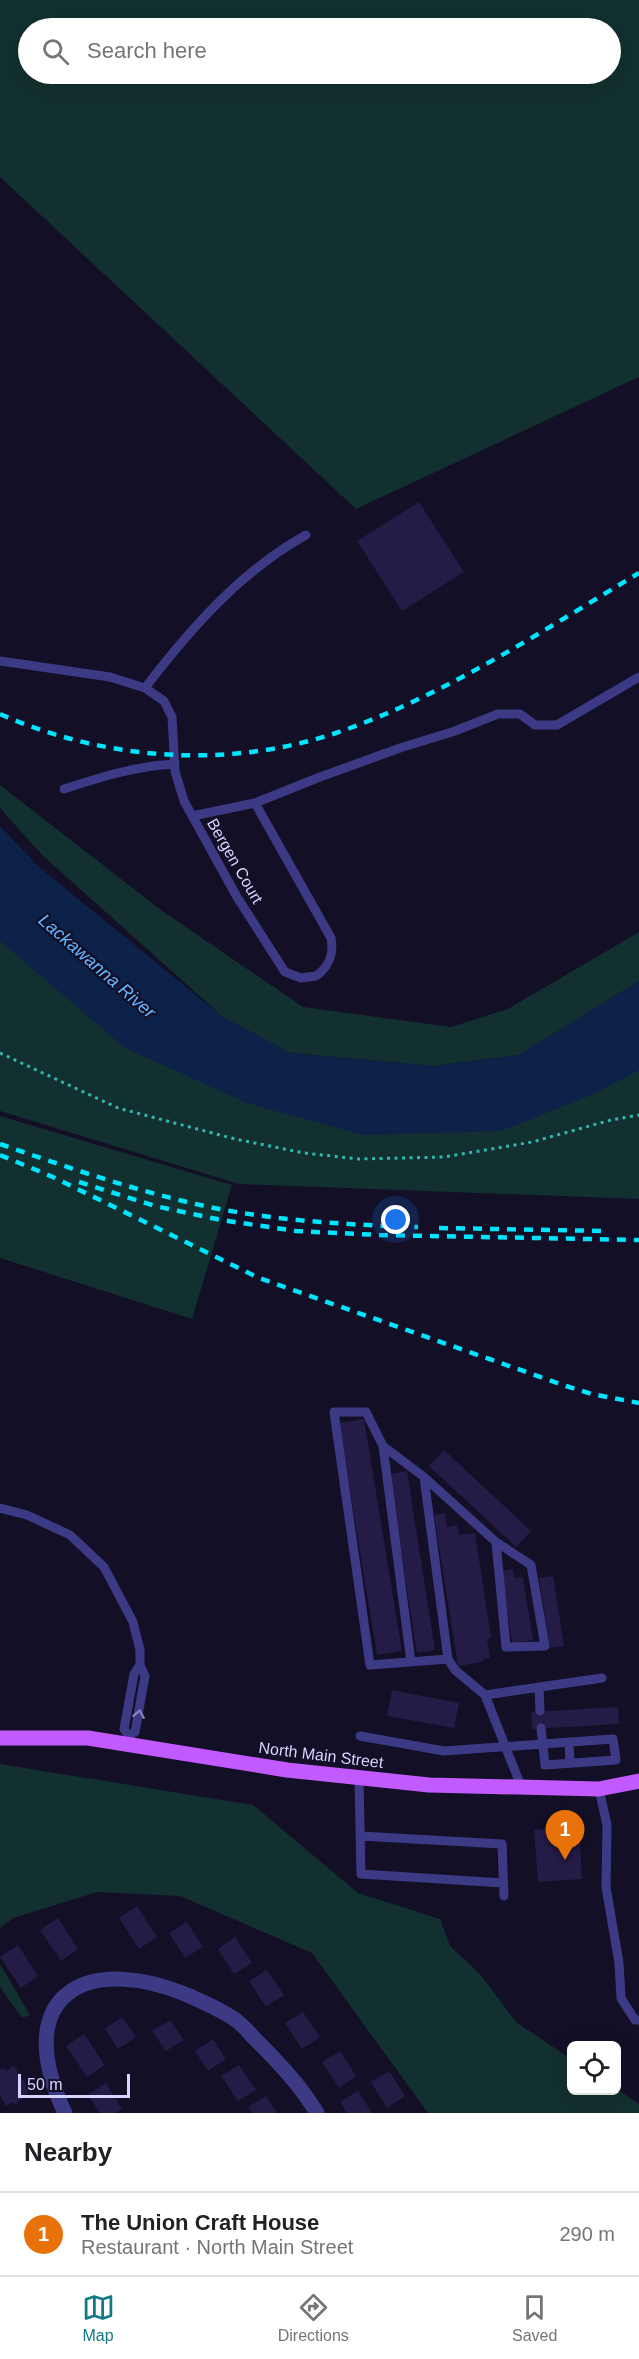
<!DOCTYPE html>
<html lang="en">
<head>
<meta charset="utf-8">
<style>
	body { margin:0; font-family:Helvetica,sans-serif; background:#f6f6f6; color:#202124 }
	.controls { position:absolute; right:18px; bottom:18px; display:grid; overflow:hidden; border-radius:9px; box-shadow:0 6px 24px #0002 }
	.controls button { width:54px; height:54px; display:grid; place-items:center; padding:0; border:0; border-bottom:2px solid #e0e0e0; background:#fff; color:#202124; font:30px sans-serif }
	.scale { position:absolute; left:18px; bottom:15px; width:112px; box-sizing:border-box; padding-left:6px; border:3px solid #d9d4ff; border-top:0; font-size:16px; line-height:21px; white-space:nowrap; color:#d9d4ff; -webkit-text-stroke:4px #130f26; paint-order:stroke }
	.you { position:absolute; left:396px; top:1220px; width:21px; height:21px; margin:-15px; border:4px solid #fff; border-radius:50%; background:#1a73e8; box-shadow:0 0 0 9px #1a73e833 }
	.badge { display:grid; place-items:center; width:39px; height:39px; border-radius:50%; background:#127987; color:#fff; font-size:20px; font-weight:700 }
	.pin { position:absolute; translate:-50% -50px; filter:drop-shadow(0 2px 3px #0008) }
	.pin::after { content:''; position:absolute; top:32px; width:21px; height:18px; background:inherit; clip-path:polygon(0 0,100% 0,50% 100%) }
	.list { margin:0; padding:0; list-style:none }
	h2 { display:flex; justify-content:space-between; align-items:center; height:78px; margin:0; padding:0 24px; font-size:26px }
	h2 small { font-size:20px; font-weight:400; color:#757577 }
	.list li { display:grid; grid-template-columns:39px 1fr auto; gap:18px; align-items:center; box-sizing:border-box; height:84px; padding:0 24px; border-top:2px solid #e0e0e0 }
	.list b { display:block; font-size:22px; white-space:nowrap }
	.list p { margin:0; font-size:20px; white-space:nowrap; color:#757577 }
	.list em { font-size:20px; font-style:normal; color:#757577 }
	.icon { flex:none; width:33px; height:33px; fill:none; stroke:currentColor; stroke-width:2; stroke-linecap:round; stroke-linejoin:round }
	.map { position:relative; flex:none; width:639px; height:2113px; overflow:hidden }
	.search { position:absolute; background:#fff; box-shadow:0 6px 24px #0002; left:18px; right:18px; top:18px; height:66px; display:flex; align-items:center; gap:15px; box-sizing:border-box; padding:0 21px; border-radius:33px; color:#757577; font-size:22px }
	.sheet { height:162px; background:#fff }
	nav { display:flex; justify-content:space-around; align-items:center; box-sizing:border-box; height:84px; border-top:2px solid #e0e0e0; background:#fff; font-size:16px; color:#757577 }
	nav a { display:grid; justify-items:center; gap:3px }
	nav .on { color:#127987 }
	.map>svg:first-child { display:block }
	.green { fill:#12302f; fill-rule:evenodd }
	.water { fill:#0c2248 }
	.building { fill:#241b47 }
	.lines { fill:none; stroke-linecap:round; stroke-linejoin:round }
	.path { stroke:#2fb8b0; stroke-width:3; stroke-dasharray:3 4.5; stroke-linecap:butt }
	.lane { stroke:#3d3a85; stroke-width:9 }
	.street { stroke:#3d3a85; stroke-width:15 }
	.primary { stroke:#c25bff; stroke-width:15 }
	.rail { stroke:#00e5ff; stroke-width:4.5; stroke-dasharray:9 8; stroke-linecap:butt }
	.oneway { stroke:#837fbc }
	.labels { text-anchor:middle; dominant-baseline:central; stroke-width:4.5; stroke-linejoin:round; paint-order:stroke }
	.street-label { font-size:16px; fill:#d9d4ff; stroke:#130f26 }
	.water-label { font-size:18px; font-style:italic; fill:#62b6ff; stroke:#130f26 }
</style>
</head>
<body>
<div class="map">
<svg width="639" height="2113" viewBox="0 0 639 2113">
	<rect width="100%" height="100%" fill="#130f26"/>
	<path class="green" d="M0,0H639V377L356,509L0,177ZM610,28V74H28V28Z
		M0,785L161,910L303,1007L451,1027L508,1009L639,932V981L519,1055L434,1066L290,1053L223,1017L42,855L0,808Z
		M0,913L286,1102L639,1043V1199L239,1184L0,1111Z
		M0,1116L232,1185L192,1319L0,1258Z
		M0,1764L253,1805L358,1893L440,1919L450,1946L480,1974L516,2022L571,2059L572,2090L617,2089L639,2104V2113H428L312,1953L180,1896L97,1892L13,1918L0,1928Z
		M0,1964L30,2015L22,2018L0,1987Z"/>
	<path class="water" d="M0,826L39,867L223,1017L290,1053L434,1066L519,1055L639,981V1070L594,1094L501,1131L364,1135L247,1103L125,1048L0,941Z"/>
	<path class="building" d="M419,502L464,572L402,611L357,541Z
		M364,1419L402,1651L377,1655L339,1423Z
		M444,1450L531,1531L516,1547L429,1466Z
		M407,1471L435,1650L417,1653L389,1474Z
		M445,1513L447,1527L457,1525L459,1535L475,1533L491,1638L487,1639L490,1658L483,1659V1662L458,1666L434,1515Z
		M513,1569L514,1578L523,1577L533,1640L512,1643L501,1571Z
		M553,1576L564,1646L550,1648L539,1578Z
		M392,1690L459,1703L454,1728L387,1716Z
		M618,1707L619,1724L532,1729L531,1712Z
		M579,1827L582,1879L538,1882L534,1830Z
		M137,1906L157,1937L139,1949L119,1918Z
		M58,1918L78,1949L61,1961L40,1930Z
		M187,1922L203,1947L185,1958L169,1933Z
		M235,1937L252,1963L234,1974L218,1949Z
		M18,1945L38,1976L21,1988L0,1957Z
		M267,1970L284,1995L266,2007L249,1981Z
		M303,2012L320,2037L302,2049L285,2023Z
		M122,2017L136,2037L118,2049L105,2029Z
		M170,2020L184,2040L166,2051L152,2031Z
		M84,2034L105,2065L87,2077L66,2046Z
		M213,2039L226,2059L208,2071L195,2051Z
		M340,2051L356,2076L339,2088L322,2062Z
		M239,2065L256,2090L238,2101L221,2076Z
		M14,2066L30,2091L15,2105L13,2102L6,2106L0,2096V2070L4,2068L6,2071Z
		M389,2071L405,2096L387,2108L371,2082Z
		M106,2083L122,2109L116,2113H100L88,2095Z
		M358,2091L372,2113H347L340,2102Z
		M266,2096L277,2113H252L248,2107Z"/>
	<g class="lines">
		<path class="path" d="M0,1053L118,1108L235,1139L304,1153L359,1159L444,1157L532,1142L611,1120L639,1115"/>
		<path class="lane" d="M0,661L110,677L145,688L164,701L172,717L175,771L184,801L237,897L285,972L301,978L316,976C329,967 334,953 331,938L255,803
			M145,688C190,629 241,571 306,535
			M64,789C101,777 136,766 175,764
			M192,816L255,803L320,777L400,748L455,731L498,714H520L535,725H557L639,677
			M383,1446L366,1412H334L370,1665L448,1659
			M424,1477L448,1659L455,1670L485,1695
			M0,1508L27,1515L70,1535L104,1567L133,1622L140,1650V1665L145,1676L135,1732L129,1736L124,1729L134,1674L140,1665
			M411,1662L383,1446L424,1477L496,1542L506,1647L545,1646L531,1565L496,1542
			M539,1688L540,1711
			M360,1736L444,1751L613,1739L616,1760L545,1765L541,1728
			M569,1742L570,1763
			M359,1778L361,1874L503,1883
			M521,1786L485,1695L602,1678
			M599,1789L607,1825L606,1887L619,1963L621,1998L635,2020H639
			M360,1836L502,1844L504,1896"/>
		<path class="street" d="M65,2113C9,1995 86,1951 192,1997C207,2004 224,2011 237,2021C244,2026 250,2034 256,2040C279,2063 300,2085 317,2113"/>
		<path class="primary" d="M0,1738H88L287,1770L429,1785L599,1789L639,1781"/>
		<path class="rail" d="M0,714C104,760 225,769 333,734C441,698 542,631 639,573
			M0,1144C70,1168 141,1193 214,1208C281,1221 350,1225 418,1227
			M0,1155L53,1177L259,1278L566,1386L592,1394L639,1403
			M79,1182L155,1206L221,1220L296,1231L379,1235L639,1240
			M439,1228L607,1231"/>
	</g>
	<defs><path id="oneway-chevron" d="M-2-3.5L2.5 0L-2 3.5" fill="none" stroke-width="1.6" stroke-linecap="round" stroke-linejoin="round" transform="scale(1.5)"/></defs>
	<use class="oneway" href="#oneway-chevron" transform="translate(139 1714) rotate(-80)"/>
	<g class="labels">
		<g class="street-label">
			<text transform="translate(235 861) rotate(60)">Bergen Court</text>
			<text transform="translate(321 1755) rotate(7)">North Main Street</text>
		</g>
		<g class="water-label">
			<text transform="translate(97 966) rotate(41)">Lackawanna River</text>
		</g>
	</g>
</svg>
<div class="controls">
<button><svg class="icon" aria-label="locate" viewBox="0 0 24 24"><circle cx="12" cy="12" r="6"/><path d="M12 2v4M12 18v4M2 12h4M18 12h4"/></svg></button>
</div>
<div class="scale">50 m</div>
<div class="you"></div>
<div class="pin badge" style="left:565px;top:1860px;background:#e8710a">1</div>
<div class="search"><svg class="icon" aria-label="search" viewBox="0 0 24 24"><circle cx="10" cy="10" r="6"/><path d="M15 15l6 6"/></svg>Search here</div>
</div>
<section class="sheet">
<h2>Nearby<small></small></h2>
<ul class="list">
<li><span class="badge" style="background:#e8710a">1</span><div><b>The Union Craft House</b><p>Restaurant · North Main Street</p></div><em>290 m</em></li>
</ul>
</section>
<nav>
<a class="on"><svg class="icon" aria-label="map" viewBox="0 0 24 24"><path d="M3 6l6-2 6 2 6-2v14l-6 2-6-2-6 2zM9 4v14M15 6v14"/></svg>Map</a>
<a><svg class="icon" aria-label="directions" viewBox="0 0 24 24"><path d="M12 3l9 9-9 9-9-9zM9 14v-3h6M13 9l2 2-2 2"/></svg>Directions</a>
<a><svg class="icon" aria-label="saved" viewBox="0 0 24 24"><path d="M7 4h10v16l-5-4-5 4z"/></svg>Saved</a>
</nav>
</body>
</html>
